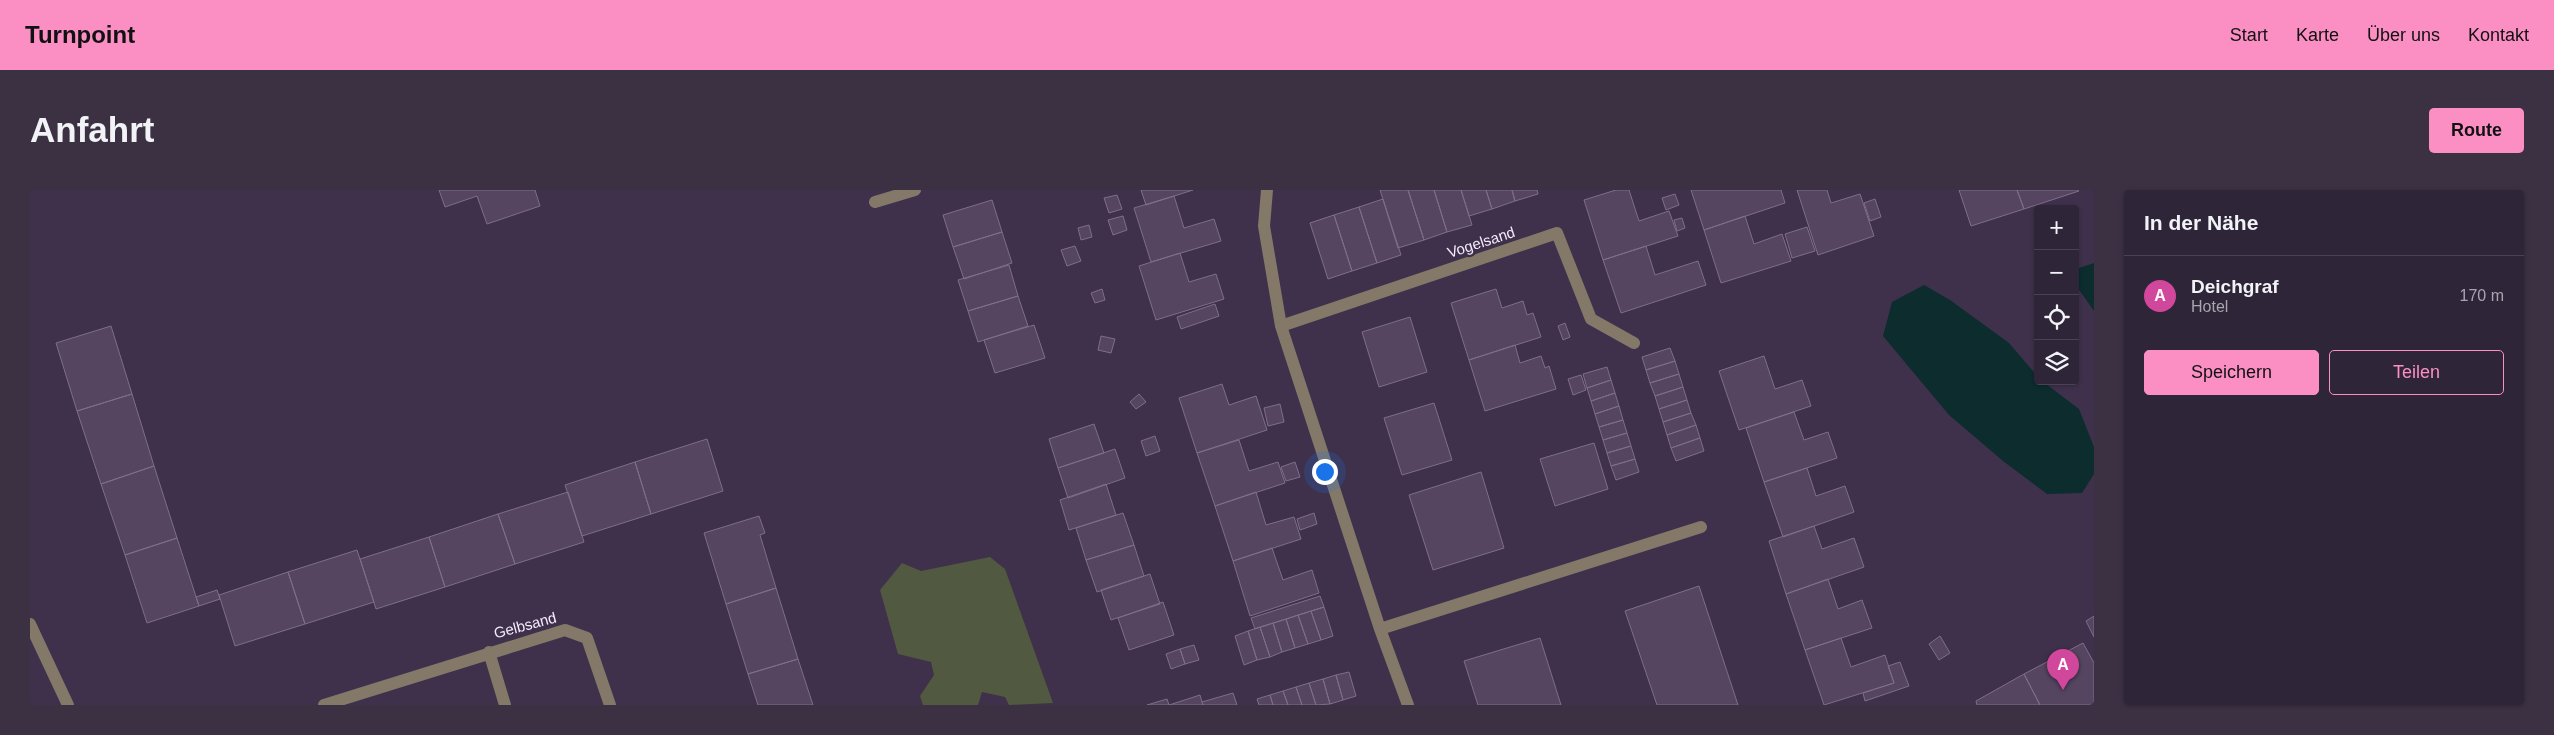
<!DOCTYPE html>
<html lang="de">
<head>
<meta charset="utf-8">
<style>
	body { margin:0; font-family:Helvetica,sans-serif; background:#3b3143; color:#f1f3f6 }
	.controls { position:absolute; right:15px; top:15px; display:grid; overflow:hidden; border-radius:5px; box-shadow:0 1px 4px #0004 }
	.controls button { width:45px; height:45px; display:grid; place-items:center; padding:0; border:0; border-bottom:1px solid #4a4253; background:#2f2538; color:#f1f3f6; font:25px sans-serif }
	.you { position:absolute; left:1294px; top:281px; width:18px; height:18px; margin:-12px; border:4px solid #fff; border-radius:50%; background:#1a73e8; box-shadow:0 0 0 8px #1a73e833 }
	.badge { display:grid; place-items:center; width:32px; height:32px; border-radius:50%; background:#fb8fc4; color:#fff; font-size:16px; font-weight:700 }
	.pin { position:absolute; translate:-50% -41px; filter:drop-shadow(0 1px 2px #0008) }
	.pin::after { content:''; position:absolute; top:26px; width:18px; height:15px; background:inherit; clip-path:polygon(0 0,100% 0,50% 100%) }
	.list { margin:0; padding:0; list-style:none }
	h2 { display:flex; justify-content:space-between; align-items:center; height:65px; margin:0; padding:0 20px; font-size:21px }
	h2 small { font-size:16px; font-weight:400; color:#a7a5ae }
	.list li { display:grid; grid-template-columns:32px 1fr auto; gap:15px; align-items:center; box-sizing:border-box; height:80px; padding:0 20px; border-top:1px solid #4a4253 }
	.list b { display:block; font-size:19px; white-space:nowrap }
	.list p { margin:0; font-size:16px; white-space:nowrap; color:#a7a5ae }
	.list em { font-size:16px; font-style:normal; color:#a7a5ae }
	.actions { display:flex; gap:10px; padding:15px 20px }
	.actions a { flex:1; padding:11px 0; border:1px solid #fb8fc4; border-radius:5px; text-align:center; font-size:18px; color:#fb8fc4 }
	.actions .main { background:#fb8fc4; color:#111 }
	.icon { flex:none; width:28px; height:28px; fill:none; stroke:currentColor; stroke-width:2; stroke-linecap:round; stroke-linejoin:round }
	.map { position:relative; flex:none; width:2064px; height:515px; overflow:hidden; border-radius:5px }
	header { display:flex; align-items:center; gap:30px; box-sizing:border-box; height:70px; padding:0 25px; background:#fb8fc4; color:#111 }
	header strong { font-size:24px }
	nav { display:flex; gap:28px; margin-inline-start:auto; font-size:18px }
	.intro { display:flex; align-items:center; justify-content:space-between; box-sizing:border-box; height:120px; padding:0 30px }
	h1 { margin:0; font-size:35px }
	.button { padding:12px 22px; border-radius:5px; background:#fb8fc4; color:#111; font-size:18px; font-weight:700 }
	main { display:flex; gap:30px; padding:0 30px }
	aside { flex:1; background:#2f2538; border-radius:5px; box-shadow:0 1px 4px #0004 }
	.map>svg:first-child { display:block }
	.green { fill:#515940 }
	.water { fill:#0c2c2e }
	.building { fill:#554561; stroke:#7e6e8c }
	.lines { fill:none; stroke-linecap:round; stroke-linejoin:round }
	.minor { stroke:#847868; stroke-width:12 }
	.labels { text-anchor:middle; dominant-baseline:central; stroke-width:5; stroke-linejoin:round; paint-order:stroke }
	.street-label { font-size:15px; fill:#f3eafb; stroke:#3f314b }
</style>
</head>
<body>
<header>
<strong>Turnpoint</strong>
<nav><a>Start</a><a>Karte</a><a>Über uns</a><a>Kontakt</a></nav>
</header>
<div class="intro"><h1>Anfahrt</h1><a class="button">Route</a></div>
<main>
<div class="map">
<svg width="2064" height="515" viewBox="0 0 2064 515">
	<rect width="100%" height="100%" fill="#3f314b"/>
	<path class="green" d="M960,367L975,379L1023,513L979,515L975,507L952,502L948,515H893L890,506L904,485L901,472L868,464L850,400L872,373L891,381Z"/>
	<path class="water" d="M2064,73V121L2045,94L2049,78Z
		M1894,95L1920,110L1979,153L2008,187V191H2012L2049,219L2064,257V284L2052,303L2017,304L1973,271L1919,225L1853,146L1862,112Z"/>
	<path class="building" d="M409,0H505L510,16L457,34L447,6L415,17Z
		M1111,0H1163L1116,15Z
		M1350,0H1378L1394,50L1368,58Z
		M1378,0H1404L1417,42L1394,50Z
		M1404,0H1431L1442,35L1417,42Z
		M1431,0H1456L1462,19L1439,26Z
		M1456,0H1482L1485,11L1462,19Z
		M1482,0H1507L1508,4L1485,11Z
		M1586,0H1599L1609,31L1639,21L1648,46L1573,70L1554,10Z
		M1661,0H1751L1755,13L1674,40Z
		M1767,0H1797L1801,13L1830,4L1844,46L1788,65Z
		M1929,0H1987L1994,19L1941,36Z
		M1987,0H2048L2049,1L1994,19Z
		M1645,4L1649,15L1636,20L1632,8Z
		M1087,5L1092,19L1079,23L1074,8Z
		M1144,6L1154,38L1184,29L1191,51L1121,72L1104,18Z
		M1353,9L1371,65L1347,73L1329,17Z
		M1845,9L1851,27L1840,31L1834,13Z
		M962,10L972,42L923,57L913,25Z
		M1329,17L1347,73L1322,81L1304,25Z
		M1304,25L1322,81L1298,89L1280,33Z
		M1093,26L1097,40L1083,45L1078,30Z
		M1715,26L1724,54L1752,44L1761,71L1691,93L1674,40Z
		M1652,28L1655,38L1647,41L1644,30Z
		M1059,35L1062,47L1051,50L1048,38Z
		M1777,37L1785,61L1762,68L1755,44Z
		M972,42L982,73L934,89L923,57Z
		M1045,56L1051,71L1037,76L1031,60Z
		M1616,56L1625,85L1668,71L1676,95L1591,123L1573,70Z
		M1150,63L1159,92L1186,84L1194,109L1126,130L1109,76Z
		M979,75L988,106L938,121L928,90Z
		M1072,99L1075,110L1065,113L1061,103Z
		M1466,99L1472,118L1493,111L1497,125L1503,123L1511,147L1439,170L1421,113Z
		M988,106L998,136L948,152L938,121Z
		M1185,114L1189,126L1151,139L1147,127Z
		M1380,127L1397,182L1349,197L1332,142Z
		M1535,133L1540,147L1533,150L1528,136Z
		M1004,135L1015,168L965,183L954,150Z
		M81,136L102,204L47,221L26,153Z
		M1071,146L1085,149L1081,163L1068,160Z
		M1485,155L1490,173L1511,166L1515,178L1519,176L1526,199L1455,221L1439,170Z
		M1640,158L1645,171L1616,180L1612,167Z
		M1734,166L1745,199L1772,190L1781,216L1709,240L1689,181Z
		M1645,171L1649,184L1620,193L1616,180Z
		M1577,177L1581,190L1557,198L1553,184Z
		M1649,184L1653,197L1625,206L1620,193Z
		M1551,185L1556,200L1543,205L1538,189Z
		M1581,190L1585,203L1561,211L1557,198Z
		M1192,194L1199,215L1226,206L1237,240L1167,263L1149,208Z
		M1653,197L1657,210L1629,219L1625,206Z
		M1585,203L1589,216L1565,224L1561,211Z
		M102,204L124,276L71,294L47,221Z
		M1109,204L1116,212L1106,219L1100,212Z
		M1657,210L1661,223L1633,232L1629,219Z
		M1404,213L1422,270L1372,285L1354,228Z
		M1250,214L1254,232L1238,236L1234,218Z
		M1589,216L1593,230L1569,237L1565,224Z
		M1764,222L1774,250L1798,242L1807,268L1734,292L1716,238Z
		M1661,223L1666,235L1637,245L1633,232Z
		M1593,230L1597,243L1573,250L1569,237Z
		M1064,234L1074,263L1028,278L1019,249Z
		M1666,235L1670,248L1641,258L1637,245Z
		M1597,243L1601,256L1577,263L1573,250Z
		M1125,246L1130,261L1116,266L1111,251Z
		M1670,248L1674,261L1646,271L1641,258Z
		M677,249L693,301L621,324L605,272Z
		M1209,250L1219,281L1248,272L1255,293L1185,316L1167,263Z
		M1564,253L1578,299L1525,316L1510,269Z
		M1601,256L1605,269L1581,276L1577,263Z
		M1085,259L1095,288L1038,308L1028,278Z
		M1605,269L1609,282L1586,290L1581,276Z
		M605,272L621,324L552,346L535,295Z
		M1265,272L1270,287L1256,291L1251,277Z
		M124,276L147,348L95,365L71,294Z
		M1777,278L1786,306L1815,296L1824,322L1753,347L1734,292Z
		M1451,282L1474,358L1403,380L1379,305Z
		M1076,294L1086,325L1039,340L1030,310Z
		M538,302L554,352L485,374L468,324Z
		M1226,302L1236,335L1264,327L1271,349L1203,371L1185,316Z
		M1093,323L1104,355L1056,370L1046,338Z
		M1284,323L1287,334L1270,340L1267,329Z
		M468,324L485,374L415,397L399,347Z
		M729,326L735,343L730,345L746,398L696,414L674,343Z
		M1784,336L1792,359L1824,348L1834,377L1756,404L1739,351Z
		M399,347L415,397L346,419L330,369Z
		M147,348L169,416L117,433L95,365Z
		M1104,355L1114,386L1067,402L1056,370Z
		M1242,358L1253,390L1282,380L1289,403L1220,426L1203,371Z
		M327,360L344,412L275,434L258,382Z
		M258,382L275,434L205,456L189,405Z
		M1120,384L1130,414L1081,430L1071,400Z
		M1798,389L1808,419L1832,410L1842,438L1775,460L1756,404Z
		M1669,396L1708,515H1627L1595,421Z
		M746,398L768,469L718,484L696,414Z
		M187,400L190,409L169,416L166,407Z
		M1290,406L1294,417L1225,439L1221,428Z
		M1133,412L1144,445L1099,460L1088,428Z
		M1294,417L1303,446L1291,450L1281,421Z
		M1281,421L1291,450L1278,454L1268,425Z
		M1268,425L1278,454L1265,458L1256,429Z
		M2064,426V447L2056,431Z
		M1256,429L1265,458L1252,462L1243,433Z
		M1243,433L1252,462L1240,467L1230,437Z
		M1230,437L1240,467L1227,470L1218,441Z
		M1218,441L1227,470L1214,475L1205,446Z
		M1910,446L1920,463L1909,470L1899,454Z
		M1510,448L1531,515H1448L1434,471Z
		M1811,448L1821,477L1855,465L1864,493L1794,515L1775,460Z
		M2053,453L2064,473V515H2010L1994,484Z
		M1164,455L1169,470L1155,474L1150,459Z
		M1150,459L1155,474L1141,479L1136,464Z
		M768,469L783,515H728L718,484Z
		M1870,472L1879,496L1835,511L1833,503L1864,493L1858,476Z
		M1319,482L1326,506L1313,510L1306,485Z
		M1994,484L2010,515H1947L1946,511Z
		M1306,485L1313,510L1300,514L1293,489Z
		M1293,489L1300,514L1286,515L1279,493Z
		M1279,493L1286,515H1272L1266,497Z
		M1266,497L1272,515H1258L1253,501Z
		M1253,501L1258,515H1243L1240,505Z
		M1203,503L1207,515H1173L1172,512Z
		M1170,505L1173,515H1139Z
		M1240,505L1243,515H1229L1227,509Z
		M1137,509L1139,515H1117Z"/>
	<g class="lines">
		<path class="minor" d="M1237,0L1234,36L1251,136L1350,439L1378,515
			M845,12L885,0
			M1251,136L1527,43L1561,129L1604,153
			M0,434L38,515
			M1350,439L1671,337
			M459,462L475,515
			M294,515L535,440L557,448L580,515"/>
	</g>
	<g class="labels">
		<g class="street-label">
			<text transform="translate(1451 52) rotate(-18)">Vogelsand</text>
			<text transform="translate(495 435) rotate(-15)">Gelbsand</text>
		</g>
	</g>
</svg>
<div class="controls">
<button>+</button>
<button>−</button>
<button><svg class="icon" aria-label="locate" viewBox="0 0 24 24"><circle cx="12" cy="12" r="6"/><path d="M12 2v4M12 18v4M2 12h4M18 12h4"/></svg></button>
<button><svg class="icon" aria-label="layers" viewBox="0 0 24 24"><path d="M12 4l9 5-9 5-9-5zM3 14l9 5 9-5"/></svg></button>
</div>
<div class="you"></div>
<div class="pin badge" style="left:2033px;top:500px;background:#d1479c">A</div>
</div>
<aside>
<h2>In der Nähe<small></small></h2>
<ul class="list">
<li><span class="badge" style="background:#d1479c">A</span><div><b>Deichgraf</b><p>Hotel</p></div><em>170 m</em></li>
</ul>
<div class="actions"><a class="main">Speichern</a><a>Teilen</a></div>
</aside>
</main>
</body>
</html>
